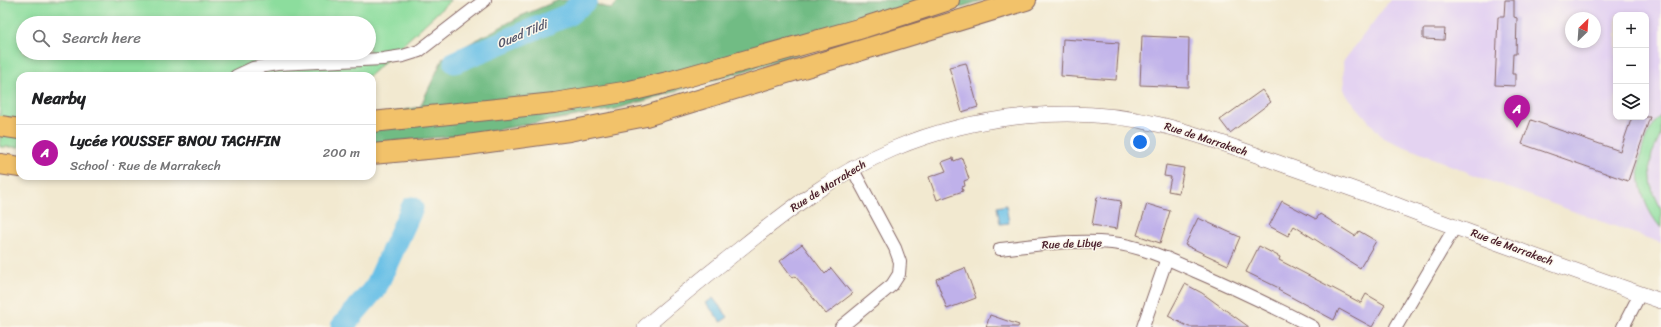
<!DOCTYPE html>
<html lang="en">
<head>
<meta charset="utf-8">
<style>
	body { margin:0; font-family:Sriracha,sans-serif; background:#f6f6f6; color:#202124 }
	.controls { position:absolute; right:12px; top:12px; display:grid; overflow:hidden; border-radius:8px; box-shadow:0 2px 6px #0003 }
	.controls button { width:36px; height:36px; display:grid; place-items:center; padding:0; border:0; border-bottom:1px solid #e0e0e0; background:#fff; color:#202124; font:20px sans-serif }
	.compass { position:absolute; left:1565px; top:12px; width:36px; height:36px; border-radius:50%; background:#fff; box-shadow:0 2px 6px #0003; rotate:25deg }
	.you { position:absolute; left:1140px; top:142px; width:14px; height:14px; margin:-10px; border:3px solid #fff; border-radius:50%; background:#1a73e8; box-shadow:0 0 0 6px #1a73e833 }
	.badge { display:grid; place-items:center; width:26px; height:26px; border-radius:50%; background:#b5179e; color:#fff; font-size:13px; font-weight:700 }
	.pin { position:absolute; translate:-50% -33px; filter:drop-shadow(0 1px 2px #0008) }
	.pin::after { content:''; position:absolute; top:21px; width:14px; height:12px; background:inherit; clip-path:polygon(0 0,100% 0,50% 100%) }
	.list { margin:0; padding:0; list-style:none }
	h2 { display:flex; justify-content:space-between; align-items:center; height:52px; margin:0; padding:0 16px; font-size:17px }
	h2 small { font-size:13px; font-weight:400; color:#757577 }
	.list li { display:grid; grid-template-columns:26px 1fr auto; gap:12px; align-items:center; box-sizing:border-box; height:56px; padding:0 16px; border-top:1px solid #e0e0e0 }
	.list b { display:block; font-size:15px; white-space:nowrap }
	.list p { margin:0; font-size:13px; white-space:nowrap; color:#757577 }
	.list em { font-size:13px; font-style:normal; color:#757577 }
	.icon { flex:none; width:22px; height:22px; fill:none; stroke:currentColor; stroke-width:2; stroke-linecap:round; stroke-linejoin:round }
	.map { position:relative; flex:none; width:1661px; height:327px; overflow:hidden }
	.search { position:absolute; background:#fff; box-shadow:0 2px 6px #0003; left:16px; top:16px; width:360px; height:44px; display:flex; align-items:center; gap:10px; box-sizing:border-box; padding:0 14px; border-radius:22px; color:#757577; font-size:15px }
	.panel { position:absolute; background:#fff; box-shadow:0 2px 6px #0003; left:16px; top:72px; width:360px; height:108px; border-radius:12px }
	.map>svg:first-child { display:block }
	.built { fill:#e4d3f1; fill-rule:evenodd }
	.green { fill:#8cdd9d; stroke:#6b7e64; fill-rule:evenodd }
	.forest { fill:#71bc84; stroke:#5e6e58 }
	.water { fill:#69c0e6; stroke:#5a7088 }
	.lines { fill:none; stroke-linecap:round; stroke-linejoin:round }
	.river { stroke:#69c0e6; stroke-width:23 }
	.building { fill:#bfb1ea }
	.minor-casing { stroke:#856665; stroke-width:14 }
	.tertiary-casing { stroke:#856665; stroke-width:16 }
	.trunk-casing { stroke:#856665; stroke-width:22 }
	.minor { stroke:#fff; stroke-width:12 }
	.tertiary { stroke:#fff; stroke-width:15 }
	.trunk { stroke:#f2c26a; stroke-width:20 }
	.labels { text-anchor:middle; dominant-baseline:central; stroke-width:3; stroke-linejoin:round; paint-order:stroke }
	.street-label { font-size:11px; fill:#4a1f2b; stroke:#fbf7ec }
	.water-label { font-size:12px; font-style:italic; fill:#55576c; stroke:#fbf7ec }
</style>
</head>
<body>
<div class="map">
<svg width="1661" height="327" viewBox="0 0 1661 327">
	<rect width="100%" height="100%" fill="#fbf7ec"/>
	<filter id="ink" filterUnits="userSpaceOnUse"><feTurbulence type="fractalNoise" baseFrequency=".025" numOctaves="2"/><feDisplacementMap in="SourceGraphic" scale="8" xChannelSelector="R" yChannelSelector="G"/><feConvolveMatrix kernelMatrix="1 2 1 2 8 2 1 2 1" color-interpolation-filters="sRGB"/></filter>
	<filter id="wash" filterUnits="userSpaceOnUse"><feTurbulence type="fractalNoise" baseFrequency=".012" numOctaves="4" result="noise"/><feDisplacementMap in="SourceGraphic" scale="16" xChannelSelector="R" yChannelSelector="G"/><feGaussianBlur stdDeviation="0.9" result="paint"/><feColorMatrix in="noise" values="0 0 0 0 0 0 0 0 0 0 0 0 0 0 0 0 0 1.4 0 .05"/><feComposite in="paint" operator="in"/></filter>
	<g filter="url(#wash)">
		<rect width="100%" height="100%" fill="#f2e9d0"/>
		<path class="built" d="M1390,0H1661V243L1492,182L1383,138L1344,92L1343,62ZM1616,15H1646V117H1616ZM1571,18H1595V42H1571Z"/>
		<path class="green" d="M0,0H451L369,76H20V147H0ZM23,23H369V53H23Z
			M1661,115V134L1652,154L1650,166L1652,189L1661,209V228C1633,195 1631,148 1661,115Z"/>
		<path class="forest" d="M559,0H582L611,9L620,0H984L616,109L467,135L372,143V117L420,107L443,58L521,16Z"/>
		<path class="water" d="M1006,205L1009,223L1000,224L997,207Z
			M713,298L728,317L721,322L706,303Z"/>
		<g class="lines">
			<path class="river" d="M455,62L568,15L586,0
				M342,327L376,287L412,208"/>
		</g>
		<g id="blocks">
			<path class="building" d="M1505,0H1514V17L1517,18L1516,54H1513L1512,74H1515V86L1495,85L1498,17H1504Z
				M1423,29H1445L1444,40L1423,39Z
				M1142,36L1189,38L1188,87L1140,85Z
				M1063,39L1119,43L1116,80L1061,76Z
				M966,63L978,107L962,112L949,67Z
				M1262,90L1271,102L1230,133L1220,120Z
				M1632,117H1650L1628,181L1522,144L1531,120L1620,151Z
				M953,158L954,161L962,158L969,179L964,181L965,186L962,187L963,191L937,200L929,177L946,171L942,162Z
				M1166,165L1184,168L1179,193L1168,191L1171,177L1164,176Z
				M1097,197L1121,201L1117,229L1092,225Z
				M1282,201L1316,219L1320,214L1355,236L1359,231L1376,241L1360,268L1294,226L1288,236L1269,226Z
				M1147,204L1170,211L1160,243L1137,235Z
				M1198,218L1240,237L1228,265L1185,245Z
				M802,244L825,274L831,268L852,294L826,314L795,276L792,278L780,261Z
				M1259,246L1280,257L1279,260L1361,303L1366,294L1385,305L1372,327L1339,309L1334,320L1278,290L1279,288L1246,272Z
				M965,268L976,298L947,309L936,279Z
				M1185,284L1202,293L1249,327H1189L1168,316Z
				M990,315L1019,325L1018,327H986Z"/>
		</g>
	</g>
	<g filter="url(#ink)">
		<use href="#blocks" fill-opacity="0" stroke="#856665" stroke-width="1"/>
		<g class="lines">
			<g class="minor-casing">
				<path id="minor" d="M236,76L253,68L277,64L383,59L403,56L419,51L485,0
					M1000,249C1037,245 1074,239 1112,243C1141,246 1168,259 1195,271C1235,288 1274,307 1313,327
					M841,327L892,285L899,274L900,262L895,248L852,168
					M1143,327L1167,258
					M1396,327L1455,227
					M1623,327L1640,294"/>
			</g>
			<g class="tertiary-casing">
				<path id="tertiary" d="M645,327C676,300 708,274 740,249C788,210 836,173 893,149C976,114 1074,104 1161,125C1200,134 1236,148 1273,161C1317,177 1361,191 1404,208C1489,240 1575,271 1661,301"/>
			</g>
			<g class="trunk-casing">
				<path id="trunk" d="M372,122L554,103L630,91L672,81L862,28L949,0
					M0,126L20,129
					M372,154L460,146L569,131L646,116L1026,0
					M0,164L20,167"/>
			</g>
			<use href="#minor" class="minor"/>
			<use href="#tertiary" class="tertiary"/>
			<use href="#trunk" class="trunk"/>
		</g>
	</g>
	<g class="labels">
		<g class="street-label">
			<text transform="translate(1206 139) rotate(18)">Rue de Marrakech</text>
			<text transform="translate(828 186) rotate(-32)">Rue de Marrakech</text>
			<text transform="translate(1072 244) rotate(-2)">Rue de Libye</text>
			<text transform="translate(1512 247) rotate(20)">Rue de Marrakech</text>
		</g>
		<g class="water-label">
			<text transform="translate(522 34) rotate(-23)">Oued Tildi</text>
		</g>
	</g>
</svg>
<div class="controls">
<button>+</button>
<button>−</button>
<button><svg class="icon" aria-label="layers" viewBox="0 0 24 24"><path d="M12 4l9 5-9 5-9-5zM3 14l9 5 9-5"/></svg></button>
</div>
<svg class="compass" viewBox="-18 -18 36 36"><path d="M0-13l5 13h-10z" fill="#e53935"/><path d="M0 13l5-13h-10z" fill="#757577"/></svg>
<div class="you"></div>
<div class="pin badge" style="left:1517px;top:128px">A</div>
<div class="search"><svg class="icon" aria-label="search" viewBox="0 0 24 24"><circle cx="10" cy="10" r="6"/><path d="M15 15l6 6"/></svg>Search here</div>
<section class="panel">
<h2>Nearby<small></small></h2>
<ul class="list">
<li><span class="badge">A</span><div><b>Lycée YOUSSEF BNOU TACHFIN</b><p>School · Rue de Marrakech</p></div><em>200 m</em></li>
</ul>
</section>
</div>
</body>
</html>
